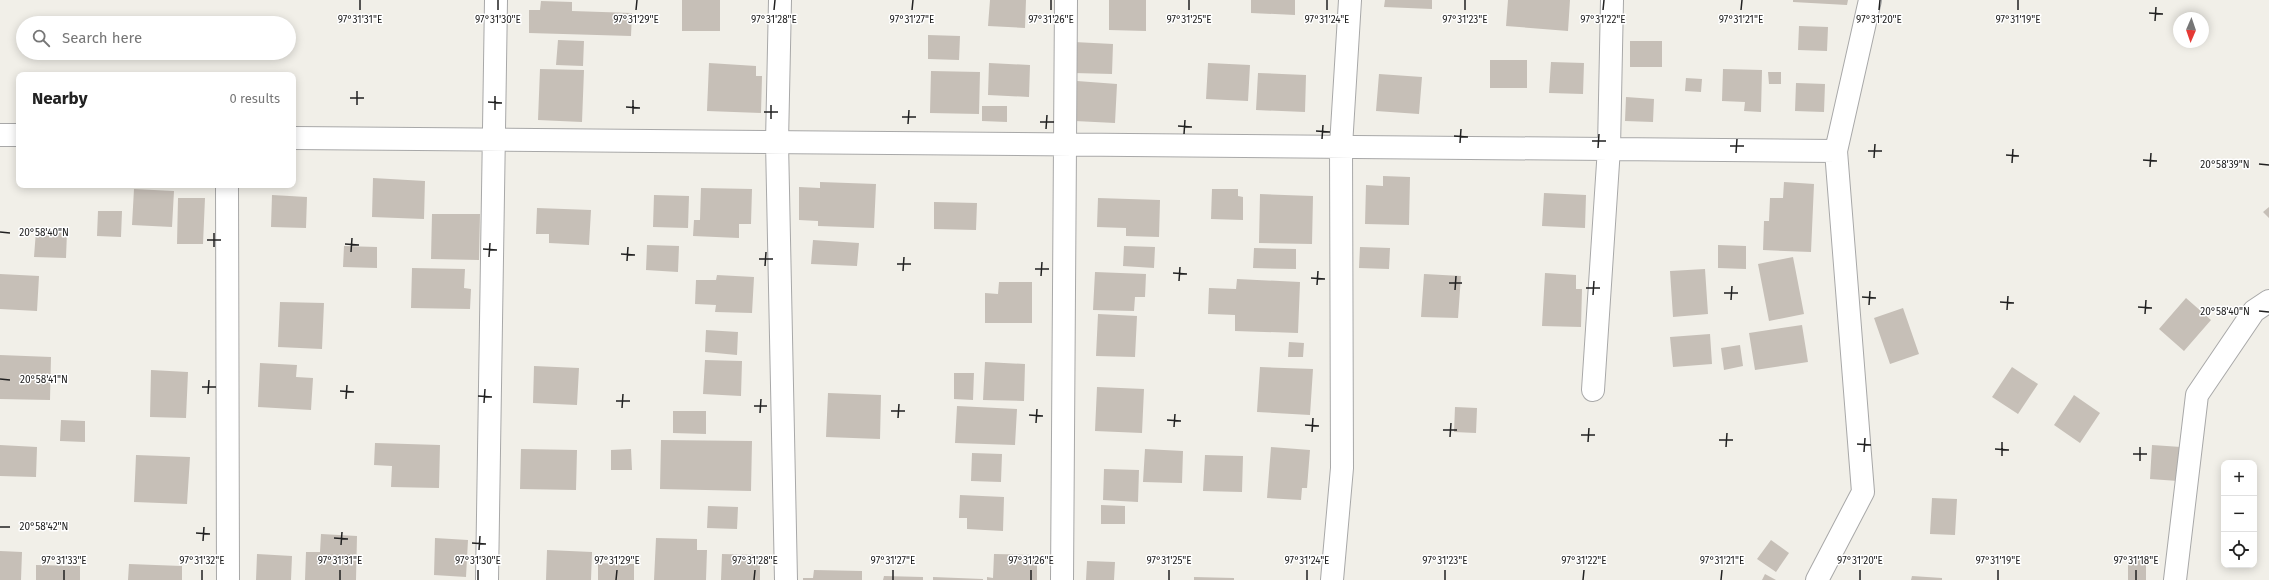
<!DOCTYPE html>
<html lang="en">
<head>
<meta charset="utf-8">
<style>
	body { margin:0; font-family:"Fira Sans",sans-serif; background:#f6f6f6; color:#222 }
	.controls { position:absolute; right:12px; bottom:12px; display:grid; overflow:hidden; border-radius:8px; box-shadow:0 2px 10px #0003 }
	.controls button { width:36px; height:36px; display:grid; place-items:center; padding:0; border:0; border-bottom:1px solid #e0e0e0; background:#fff; color:#222; font:20px sans-serif }
	.compass { position:absolute; left:2173px; top:12px; width:36px; height:36px; border-radius:50%; background:#fff; box-shadow:0 2px 10px #0003; rotate:182deg }
	.list { margin:0; padding:0; list-style:none }
	h2 { display:flex; justify-content:space-between; align-items:center; height:52px; margin:0; padding:0 16px; font-size:17px }
	h2 small { font-size:13px; font-weight:400; color:#767676 }
	.icon { flex:none; width:22px; height:22px; fill:none; stroke:currentColor; stroke-width:2; stroke-linecap:round; stroke-linejoin:round }
	.map { position:relative; flex:none; width:2269px; height:580px; overflow:hidden }
	.search { position:absolute; background:#fff; box-shadow:0 2px 10px #0003; left:16px; top:16px; width:280px; height:44px; display:flex; align-items:center; gap:10px; box-sizing:border-box; padding:0 14px; border-radius:22px; color:#767676; font-size:15px }
	.panel { position:absolute; background:#fff; box-shadow:0 2px 10px #0003; left:16px; top:72px; width:280px; height:116px; border-radius:8px }
	.map>svg:first-child { display:block }
	.building { fill:#c6bfb7 }
	.lines { fill:none; stroke-linecap:round; stroke-linejoin:round }
	.minor-casing { stroke:#a8a8a8; stroke-width:24 }
	.minor { stroke:#fff; stroke-width:22 }
	.ticks { fill:none; stroke:#212121; stroke-width:1.5 }
	.ticks-label { font-size:10px; text-anchor:middle; fill:#212121; stroke:#fff; stroke-width:3; stroke-linejoin:round; paint-order:stroke }
</style>
</head>
<body>
<div class="map">
<svg width="2269" height="580" viewBox="0 0 2269 580">
	<rect width="100%" height="100%" fill="#f1efe8"/>
	<path class="building" d="M682,0H720V31H682Z
		M990,0H1026L1025,28L988,26Z
		M1109,0H1146V31L1109,30Z
		M1251,0H1295V15L1251,13Z
		M1385,0H1432V9L1384,7Z
		M1508,0H1570L1568,31L1506,26Z
		M1793,0H1848L1847,5L1793,2Z
		M541,1L572,2V11L632,13L631,36L529,33V10H540Z
		M1799,26L1828,27L1827,51L1798,50Z
		M928,35L960,36L959,60L928,59Z
		M558,40L584,41L583,66L556,65Z
		M1630,41H1662V67H1630Z
		M1074,42L1113,44L1112,74L1074,73Z
		M1490,60H1527V88H1490Z
		M1551,62L1584,63L1583,94L1549,93Z
		M709,63L756,66V76H762L761,113L707,111Z
		M989,63L1030,65L1029,97L988,95Z
		M1208,63L1250,65L1248,101L1206,99Z
		M540,69L584,70L582,122L538,120Z
		M1723,69L1762,70L1761,112L1744,111L1745,102L1722,101Z
		M931,71L980,72L979,114L930,113Z
		M1768,72H1781V84H1769Z
		M1258,73L1306,75L1305,112L1256,110Z
		M1379,74L1422,77L1419,114L1376,111Z
		M1686,78L1702,79L1701,92L1685,91Z
		M1077,81L1117,84L1115,123L1075,121Z
		M1796,83L1825,84L1824,112L1795,111Z
		M1626,97L1654,99L1653,122L1625,121Z
		M982,106H1007V122L982,121Z
		M1383,176L1410,177L1409,225L1365,224L1366,185L1383,186Z
		M373,178L425,181L424,219L372,217Z
		M820,182L876,184L874,228L818,226V221L799,220V187L820,188Z
		M1784,182L1814,184L1811,252L1763,250L1764,221H1769L1770,198H1783Z
		M701,188L752,189L751,224H739V238L693,236L694,220H700Z
		M134,189L174,191L172,227L132,225Z
		M1212,189H1238V196L1243,197V220L1211,219Z
		M1544,193L1586,195L1585,228L1542,226Z
		M1260,194L1313,196L1312,244L1259,243Z
		M272,195L307,197L306,228L271,227Z
		M654,195L689,196L688,228L653,227Z
		M178,198H205L203,244H177Z
		M1098,198L1160,200L1159,237L1126,236V228L1097,227Z
		M934,202L977,203L976,230L934,229Z
		M2269,207V218L2263,212Z
		M537,208L591,210L589,245L549,243V234H536Z
		M98,211H122L121,237L97,236Z
		M432,214H480L479,260L431,259Z
		M36,231L67,232L66,258L34,257Z
		M813,240L859,243L857,266L811,264Z
		M647,245L679,246L678,272L646,270Z
		M1718,245L1746,246V269L1718,268Z
		M344,246L377,247V268L343,267Z
		M1124,246L1155,247L1154,268L1123,266Z
		M1360,247L1390,248L1389,269L1359,268Z
		M1254,248L1296,249V269L1253,268Z
		M1793,257L1804,314L1769,321L1758,264Z
		M412,268L465,269L464,288L471,289L470,309L411,308Z
		M1705,269L1708,314L1673,317L1670,271Z
		M1095,272L1146,274L1145,297H1135L1134,311L1093,310Z
		M1545,273L1576,275V289H1582L1581,327L1542,326Z
		M0,274L39,276L37,311L0,309Z
		M1424,274L1461,276L1458,318L1421,317Z
		M717,275L754,277L752,313L715,312L716,305L695,304L696,280H716Z
		M1237,279L1300,282L1298,333L1235,331V315L1208,314L1209,288L1236,289Z
		M999,282H1032V323H985V293L998,294Z
		M2186,298L2211,320L2184,351L2159,329Z
		M280,302L324,303L322,349L278,347Z
		M1903,308L1919,354L1890,364L1874,318Z
		M1098,314L1137,316L1135,357L1096,356Z
		M1802,325L1808,362L1755,370L1749,333Z
		M706,330L738,332L737,355L705,352Z
		M1710,334L1712,364L1673,367L1670,337Z
		M1289,342L1304,343L1303,357H1288Z
		M1740,345L1743,366L1724,370L1721,348Z
		M0,355L51,357L50,400L0,399Z
		M705,360L742,361L741,396L703,394Z
		M985,362L1025,364L1024,401L983,400Z
		M260,363L297,365L296,377L313,378L311,410L258,407Z
		M534,366L579,368L577,405L533,403Z
		M1260,367L1313,369L1310,415L1257,412Z
		M2012,367L2038,384L2018,414L1992,397Z
		M151,370L188,372L186,418L150,417Z
		M954,373H974L973,400L954,399Z
		M1097,387L1144,389L1142,433L1095,431Z
		M828,393L881,395L880,439L826,437Z
		M2074,395L2100,413L2080,443L2054,425Z
		M957,406L1017,409L1015,445L955,443Z
		M1455,407L1477,408L1476,433L1454,432Z
		M673,411H706V434L673,433Z
		M61,420L85,421V442L60,441Z
		M661,440L752,441L751,491L660,489Z
		M375,443L440,445L439,488L391,487L392,466L374,465Z
		M0,445L37,447L36,477L0,476Z
		M2152,445L2181,447L2178,481L2150,479Z
		M1271,447L1310,450L1307,488H1302L1301,500L1267,498Z
		M521,449L577,450L576,490L520,489Z
		M631,449L632,470H611V450Z
		M1145,449L1183,451L1182,483L1143,482Z
		M972,453L1002,454L1001,482L971,481Z
		M136,455L190,457L187,504L134,502Z
		M1205,455L1243,456L1242,492L1203,491Z
		M1104,469L1139,470L1138,502L1103,500Z
		M960,495L1004,497L1003,531L967,529V518H959Z
		M1932,498L1957,499L1955,535L1930,534Z
		M1101,505L1125,506V524H1101Z
		M708,506L738,507L737,529L707,528Z
		M321,534L357,536L356,580H305L306,552H320Z
		M435,538L468,540L466,577L434,575Z
		M656,538L697,539V550H707L706,580H654Z
		M1771,540L1789,553L1776,572L1757,559Z
		M547,550L592,552L591,580H546Z
		M0,551L22,552L21,580H0Z
		M257,554L292,556L291,580H256Z
		M722,554L760,555V580H721Z
		M994,554L1037,555V580H987V577L993,578Z
		M2128,560H2146V580H2128Z
		M1087,561L1115,562L1114,580H1086Z
		M598,563L634,564V580H598Z
		M129,564L182,566V580H128Z
		M36,565L80,566V580H36Z
		M814,570L862,571V580H803V578H813Z
		M1765,574L1776,580H1762Z
		M884,576L923,577V580H883Z
		M1912,576L1942,578V580H1911Z
		M933,577L983,579V580H933Z
		M1194,577L1234,578V580H1194Z"/>
	<g class="lines">
		<g class="minor-casing">
			<path id="minor" d="M780,0L777,142L786,580
				M0,135H19
				M293,138L1836,151
				M227,185L228,580
				M1593,390L1609,148L1612,0
				M487,580L496,0
				M1062,580L1066,0
				M1332,580L1342,468L1341,146L1350,0
				M1817,580L1863,492L1836,151L1870,0
				M2175,580L2197,395L2254,311L2269,301"/>
		</g>
		<use href="#minor" class="minor"/>
	</g>
	<path class="ticks" d="M360,10V0M498,10V0M636,10L637,0M774,10L775,0M912,10L913,0M1051,10V0M1189,10V0M1327,10V0M1465,10V0M1603,10L1604,0M1741,10L1742,0M1879,10L1880,0M2018,10V0M2149,13L2163,14M2155,21L2156,7M350,98H364M488,102L502,103M357,105V91M626,107L640,108M495,110V96M764,112H778M633,114V100M902,117H916M771,119V105M1040,122H1054M908,124L909,110M1178,126L1192,127M1046,129L1047,115M1316,131L1330,132M1184,134L1185,120M1454,136L1468,137M1322,139L1323,125M1592,141H1606M1460,143L1461,129M1730,146H1744M1598,148L1599,134M1868,151H1882M1736,153L1737,139M2006,155L2019,156M1874,158L1875,144M2143,160L2157,161M2012,163L2013,149M2259,164L2269,165M2150,167L2151,153M0,232L10,233M207,240H221M345,244L359,245M214,247V233M483,249L497,250M351,252L352,238M621,254L635,255M489,257L490,243M759,259H773M627,261L628,247M897,264H911M765,266L766,252M1035,269H1049M903,271L904,257M1173,273L1187,274M1041,276L1042,262M1311,278L1325,279M1179,281L1180,267M1449,283H1462M1317,285L1318,271M1586,288H1600M1455,290L1456,276M1724,293H1738M1593,295L1594,281M1862,297L1876,298M1731,300L1732,286M2000,302L2014,303M1869,305L1870,291M2138,307L2152,308M2007,310L2008,296M2259,311L2269,312M2145,314L2146,300M0,379L10,380M202,387H216M340,391L354,392M208,394L209,380M478,396L492,397M346,399L347,385M616,401H630M484,403L485,389M754,406H767M622,408L623,394M891,411H905M760,413L761,399M1029,415L1043,416M898,418L899,404M1167,420L1181,421M1036,423L1037,409M1305,425L1319,426M1174,427L1175,414M1443,430H1457M1312,432L1313,418M1581,435H1595M1450,437L1451,423M1719,440H1733M1588,442L1589,428M1857,444L1871,445M1726,447L1727,433M1995,449L2009,450M1864,452L1865,438M2133,454H2147M2002,456V442M2140,461V447M0,527H10M196,533L210,534M334,538L348,539M203,541L204,527M472,543L486,544M341,545L342,532M479,550L480,536M64,580V570M202,580V570M340,580V570M478,580V570M616,580L617,570M754,580L755,570M893,580V570M1031,580V570M1169,580V570M1307,580V570M1445,580V570M1583,580L1584,570M1721,580L1722,570M1860,580V570M1998,580V570M2136,580V570"/>
	<g class="ticks-label">
		<text x="360" y="23">97°31'31"E</text>
		<text x="498" y="23">97°31'30"E</text>
		<text x="636" y="23">97°31'29"E</text>
		<text x="774" y="23">97°31'28"E</text>
		<text x="912" y="23">97°31'27"E</text>
		<text x="1051" y="23">97°31'26"E</text>
		<text x="1189" y="23">97°31'25"E</text>
		<text x="1327" y="23">97°31'24"E</text>
		<text x="1465" y="23">97°31'23"E</text>
		<text x="1603" y="23">97°31'22"E</text>
		<text x="1741" y="23">97°31'21"E</text>
		<text x="1879" y="23">97°31'20"E</text>
		<text x="2018" y="23">97°31'19"E</text>
		<text x="2225" y="168">20°58'39"N</text>
		<text x="44" y="236">20°58'40"N</text>
		<text x="2225" y="315">20°58'40"N</text>
		<text x="44" y="383">20°58'41"N</text>
		<text x="44" y="530">20°58'42"N</text>
		<text x="64" y="564">97°31'33"E</text>
		<text x="202" y="564">97°31'32"E</text>
		<text x="340" y="564">97°31'31"E</text>
		<text x="478" y="564">97°31'30"E</text>
		<text x="617" y="564">97°31'29"E</text>
		<text x="755" y="564">97°31'28"E</text>
		<text x="893" y="564">97°31'27"E</text>
		<text x="1031" y="564">97°31'26"E</text>
		<text x="1169" y="564">97°31'25"E</text>
		<text x="1307" y="564">97°31'24"E</text>
		<text x="1445" y="564">97°31'23"E</text>
		<text x="1584" y="564">97°31'22"E</text>
		<text x="1722" y="564">97°31'21"E</text>
		<text x="1860" y="564">97°31'20"E</text>
		<text x="1998" y="564">97°31'19"E</text>
		<text x="2136" y="564">97°31'18"E</text>
	</g>
</svg>
<div class="controls">
<button>+</button>
<button>−</button>
<button><svg class="icon" aria-label="locate" viewBox="0 0 24 24"><circle cx="12" cy="12" r="6"/><path d="M12 2v4M12 18v4M2 12h4M18 12h4"/></svg></button>
</div>
<svg class="compass" viewBox="-18 -18 36 36"><path d="M0-13l5 13h-10z" fill="#e53935"/><path d="M0 13l5-13h-10z" fill="#767676"/></svg>
<div class="search"><svg class="icon" aria-label="search" viewBox="0 0 24 24"><circle cx="10" cy="10" r="6"/><path d="M15 15l6 6"/></svg>Search here</div>
<section class="panel">
<h2>Nearby<small>0 results</small></h2>
<ul class="list">
</ul>
</section>
</div>
</body>
</html>
